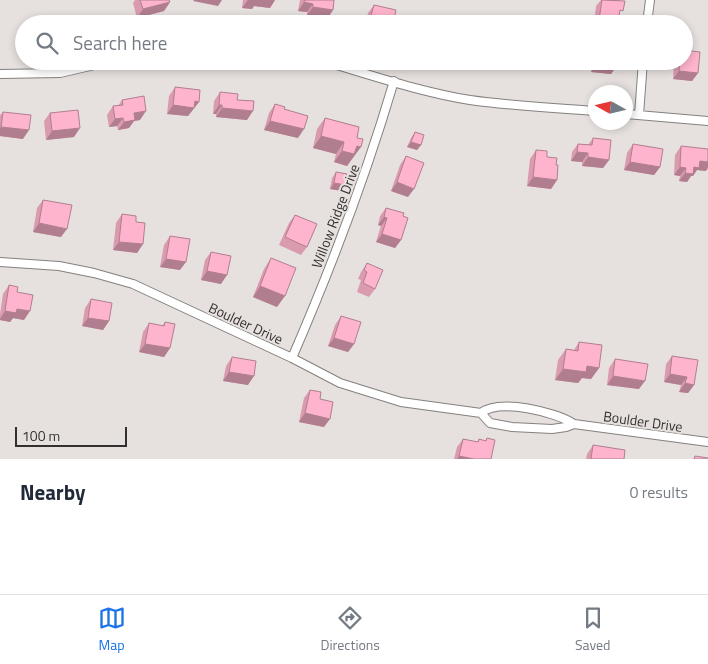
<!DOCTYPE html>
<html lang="en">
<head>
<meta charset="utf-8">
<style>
	body { margin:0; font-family:"Titillium Web",sans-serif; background:#f2f2f3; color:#1f2937 }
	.compass { position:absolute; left:588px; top:85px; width:45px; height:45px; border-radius:50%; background:#fff; box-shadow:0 2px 8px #0003; rotate:278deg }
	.scale { position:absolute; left:15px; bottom:12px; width:112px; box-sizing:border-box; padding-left:5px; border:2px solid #32302f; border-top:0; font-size:14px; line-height:18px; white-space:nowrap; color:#32302f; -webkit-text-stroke:4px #e6e1de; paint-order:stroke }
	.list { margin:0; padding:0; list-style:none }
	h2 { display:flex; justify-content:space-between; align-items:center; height:65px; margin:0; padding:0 20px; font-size:21px }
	h2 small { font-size:16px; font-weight:400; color:#747a83 }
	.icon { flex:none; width:28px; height:28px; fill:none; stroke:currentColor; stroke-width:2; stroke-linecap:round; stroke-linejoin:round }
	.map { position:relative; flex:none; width:708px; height:459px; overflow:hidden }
	.search { position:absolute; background:#fff; box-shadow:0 2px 8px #0003; left:15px; right:15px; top:15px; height:55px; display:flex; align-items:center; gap:12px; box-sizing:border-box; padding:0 18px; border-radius:28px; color:#747a83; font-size:19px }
	.sheet { height:135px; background:#fff }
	nav { display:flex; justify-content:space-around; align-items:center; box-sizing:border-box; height:70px; border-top:1px solid #e0e1e3; background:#fff; font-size:14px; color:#747a83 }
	nav a { display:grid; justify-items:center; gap:2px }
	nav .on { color:#1a73e8 }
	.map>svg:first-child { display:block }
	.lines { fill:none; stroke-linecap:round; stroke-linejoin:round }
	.minor-casing { stroke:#84807d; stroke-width:10 }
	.minor { stroke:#fff; stroke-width:8 }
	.wall { fill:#da9baf }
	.shaded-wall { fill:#b17e8f }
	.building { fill:#fdb4cc; stroke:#b17e8f }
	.labels { text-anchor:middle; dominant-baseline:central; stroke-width:4; stroke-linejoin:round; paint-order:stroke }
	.street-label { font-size:14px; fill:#32302f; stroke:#e6e1de }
</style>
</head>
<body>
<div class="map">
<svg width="708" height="459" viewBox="0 0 708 459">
	<rect width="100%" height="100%" fill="#e6e1de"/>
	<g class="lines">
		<g class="minor-casing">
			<path id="minor" d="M647,24L650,0
				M323,61C371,75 420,92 470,100C512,106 554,108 596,111
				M0,74L60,73L112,61
				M626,114L708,121
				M639,115L643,61
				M0,262L59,266L94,273L133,284L292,358L340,383L401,402L481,413L490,423L512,427L552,429L566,427L574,424
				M292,358C331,268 366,176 394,81
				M481,413C499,398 556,412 574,424L708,442"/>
		</g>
		<use href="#minor" class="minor"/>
	</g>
	<path class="wall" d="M135,0H169L170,2L164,11L137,18L133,3Z
		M243,0H275L270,8L254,6L252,9L242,8Z
		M300,0H334L333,10L327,19L307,15V12L298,11Z
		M601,0H620L619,17L617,24H594L596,6Z
		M374,5L393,24H365L368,13Z
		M585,61H618L611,74L591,72L592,63Z
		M674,61H684L698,73L692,81L673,79Z
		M175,87L199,102L188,116L167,114L169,96Z
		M220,92L237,100L247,120L216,117V114H213L214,101Z
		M122,100L140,120L134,121L129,128L118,130L117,126L109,127L107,115L113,106H118Z
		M275,104L284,109L298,138L264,130L269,113Z
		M3,112L23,139L0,136V115Z
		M50,113L74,137L46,140L44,121Z
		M325,118L359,127L353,158H352L347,166L334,162L336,154L313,148L317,129Z
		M415,132L421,145L417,150L407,147L411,138Z
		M593,138L609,160L603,168L582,166V162L571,161L572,152L578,144L588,145Z
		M633,144L660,167L654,175L624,170L627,153Z
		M681,146L706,171L697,170L693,176H691L687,182L679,181L680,176L674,175L675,155Z
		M536,150L556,165L557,180L551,189L527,186L530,159Z
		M406,156L408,197L391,191L400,165Z
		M336,172L342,191L330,189L332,178Z
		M43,200L61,237L33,232L37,208Z
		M386,208L403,216L401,240L395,248L376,242L381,226L378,225L380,216Z
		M122,214L136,222L143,244L137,253L113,250L116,223Z
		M295,215L307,247L301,255L279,245L289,223Z
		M170,236L180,270L160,267L164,245Z
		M211,252L221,284L201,280L205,260Z
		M271,258L277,307L253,297L264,269Z
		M367,263L375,289L369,297L357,292L361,280L358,279L361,272Z
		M9,285L17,292L24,320L13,318L10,322L0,320V314L3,294Z
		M91,299L109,321L103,330L82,326L85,308Z
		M341,316L354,344L348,352L328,346L335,325Z
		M165,322L170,348L164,357L139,352L143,332L149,323L162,326Z
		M579,342L599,368L591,379L582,378L578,383L555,380L558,360L566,349L574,350Z
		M672,356L694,385L688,393L679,392L681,385L664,382L666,364Z
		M232,357L248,385L223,381L226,366Z
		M615,359L639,389L607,385L609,368Z
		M310,390L320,399L324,427L299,422L304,398Z
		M487,438L491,459H454L457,447L463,439L477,442L479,439L485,441Z
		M593,445L624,459H586L587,454Z"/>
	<path class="shaded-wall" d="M194,0H222L218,6L193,1Z
		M248,0H275L270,8L254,6L252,9L242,8Z
		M170,2L164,11L137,18L143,9Z
		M304,2L313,4L307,12L298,11Z
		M313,7L333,10L327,19L307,15Z
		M599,20L618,22L617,24H596Z
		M597,63L617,66L611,74L591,72Z
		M679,71L698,73L692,81L673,79Z
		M195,101L199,102L188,116L167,114L173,105Z
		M219,105H222L216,114H213Z
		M222,108L253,111L247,120L216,117Z
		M146,111L140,120L134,121L129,128L118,130L124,122L134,113Z
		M123,118L117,126L109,127L115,119Z
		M270,121L304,129L298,138L264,130Z
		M1,127L29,130L23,139L0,136V128Z
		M80,128L74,137L46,140L52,131Z
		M321,136L344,142L336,154L313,148Z
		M411,142L421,145L417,150L407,147Z
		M357,146L361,147L347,166L334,162L342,151Z
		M577,152L588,153L582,162L571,161Z
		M588,157L609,160L603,168L582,166Z
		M700,161L708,162V168L706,171L697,170L693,176H691L687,182L679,181L685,173L694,167Z
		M630,162L660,167L654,175L624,170Z
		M680,167L686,168L680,176L674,175Z
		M533,177L557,180L551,189L527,186Z
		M397,182L414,189L408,197L391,191Z
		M334,183L346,185L342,191L330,189Z
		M384,217L387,218L381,226L378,225Z
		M39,223L67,229L61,237L33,232Z
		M382,234L401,240L395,248L376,242Z
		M119,242L143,244L137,253L113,250Z
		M166,259L186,262L180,270L160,267Z
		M207,271L227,275L221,284L201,280Z
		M260,286L285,296L277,307L253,297Z
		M17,309L30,311L24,320L13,318L10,322L0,320V319L5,311Z
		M88,318L109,321L103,330L82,326Z
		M334,338L354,344L348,352L328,346Z
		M145,344L170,348L164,357L139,352Z
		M587,366L599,368L591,379L582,378L578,383L555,380L563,369Z
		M229,372L254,376L248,385L223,381Z
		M670,374L687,377L681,385L664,382Z
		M613,376L645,381L639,389L607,385Z
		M685,383L694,385L688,393L679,392Z
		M305,413L330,419L324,427L299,422Z
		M459,456L474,459H457Z"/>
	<path class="building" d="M140,0H169L170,2L143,9Z
		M305,0H334L333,10L313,7V4L304,2Z
		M602,0L625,1L623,11L620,10L618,22L599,20Z
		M374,5L396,10L393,24H375L369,22Z
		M422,18L443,24H420Z
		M684,50L700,52L698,73L679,71L680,61H684Z
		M597,61H618L617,66L597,63Z
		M175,87L200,90L199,102L195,101L194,108L173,105Z
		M220,92L238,94L237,100L254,101L253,111L222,108V105H219Z
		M144,96L146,111L134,113L135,120L124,122L123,118L115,119L113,106L123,105L122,100Z
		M275,104L285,107L284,109L308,116L304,129L270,121Z
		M78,110L80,128L52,131L50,113Z
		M3,112L31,115L29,130L1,127Z
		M325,118L359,127L357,138L363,139L361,147L357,146L354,154L342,151L344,142L321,136Z
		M415,132L424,135L421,145L411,142Z
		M593,138L611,140L609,160L588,157V153L577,152L578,144L592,145Z
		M633,144L663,149L660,167L630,162Z
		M681,146L708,149V162L700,161L699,168L694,167L693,174L685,173L686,168L680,167Z
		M536,150L547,151V157L557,158L556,165H558L557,180L533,177Z
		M406,156L424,163L414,189L397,182Z
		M336,172L347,174L346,185L334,183Z
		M43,200L72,205L67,229L39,223Z
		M386,208L404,213L403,216L408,218L401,240L382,234L387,218L384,217Z
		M122,214L136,216V222L145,223L143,244L119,242Z
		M295,215L317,224L307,247L285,237Z
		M170,236L190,239L186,262L166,259Z
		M211,252L231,256L227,275L207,271Z
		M271,258L296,268L285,296L260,286Z
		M367,263L383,270L375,289L363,283L367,272L364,270Z
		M9,285L18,287L17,292L33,295L30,311L17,309L16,313L5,311Z
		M91,299L112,303L109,321L88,318Z
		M341,316L361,322L354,344L334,338Z
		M165,322L175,324L170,348L145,344L149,323L164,326Z
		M579,342L602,345L599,368L587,366L586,372L563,369L566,349L578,351Z
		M672,356L698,360L694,385L685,383L687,377L670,374Z
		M232,357L256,361L254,376L229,372Z
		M615,359L648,364L645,381L613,376Z
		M310,390L321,392L320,399L333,402L330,419L305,413Z
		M487,438L495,440L491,459H474L459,456L463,439L478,442L479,439L486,441Z
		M593,445L625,450L624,459H591Z
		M695,456L708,458V459H694Z"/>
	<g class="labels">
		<g class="street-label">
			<text transform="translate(335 216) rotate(-69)">Willow Ridge Drive</text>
			<text transform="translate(246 323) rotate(25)">Boulder Drive</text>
			<text transform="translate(643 421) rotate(8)">Boulder Drive</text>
		</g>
	</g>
</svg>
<svg class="compass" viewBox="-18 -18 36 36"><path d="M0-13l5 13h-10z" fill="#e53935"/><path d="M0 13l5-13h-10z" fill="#747a83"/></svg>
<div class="scale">100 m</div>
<div class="search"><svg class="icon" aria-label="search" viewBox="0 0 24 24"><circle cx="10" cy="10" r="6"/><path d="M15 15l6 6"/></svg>Search here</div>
</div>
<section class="sheet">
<h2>Nearby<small>0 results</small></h2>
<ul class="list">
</ul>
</section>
<nav>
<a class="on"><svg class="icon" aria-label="map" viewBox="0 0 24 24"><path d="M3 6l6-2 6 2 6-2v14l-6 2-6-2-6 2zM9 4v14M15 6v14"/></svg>Map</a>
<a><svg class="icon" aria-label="directions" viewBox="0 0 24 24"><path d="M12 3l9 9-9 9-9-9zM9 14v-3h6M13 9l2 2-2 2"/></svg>Directions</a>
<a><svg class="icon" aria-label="saved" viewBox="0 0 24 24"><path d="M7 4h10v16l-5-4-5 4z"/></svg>Saved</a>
</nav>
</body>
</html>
